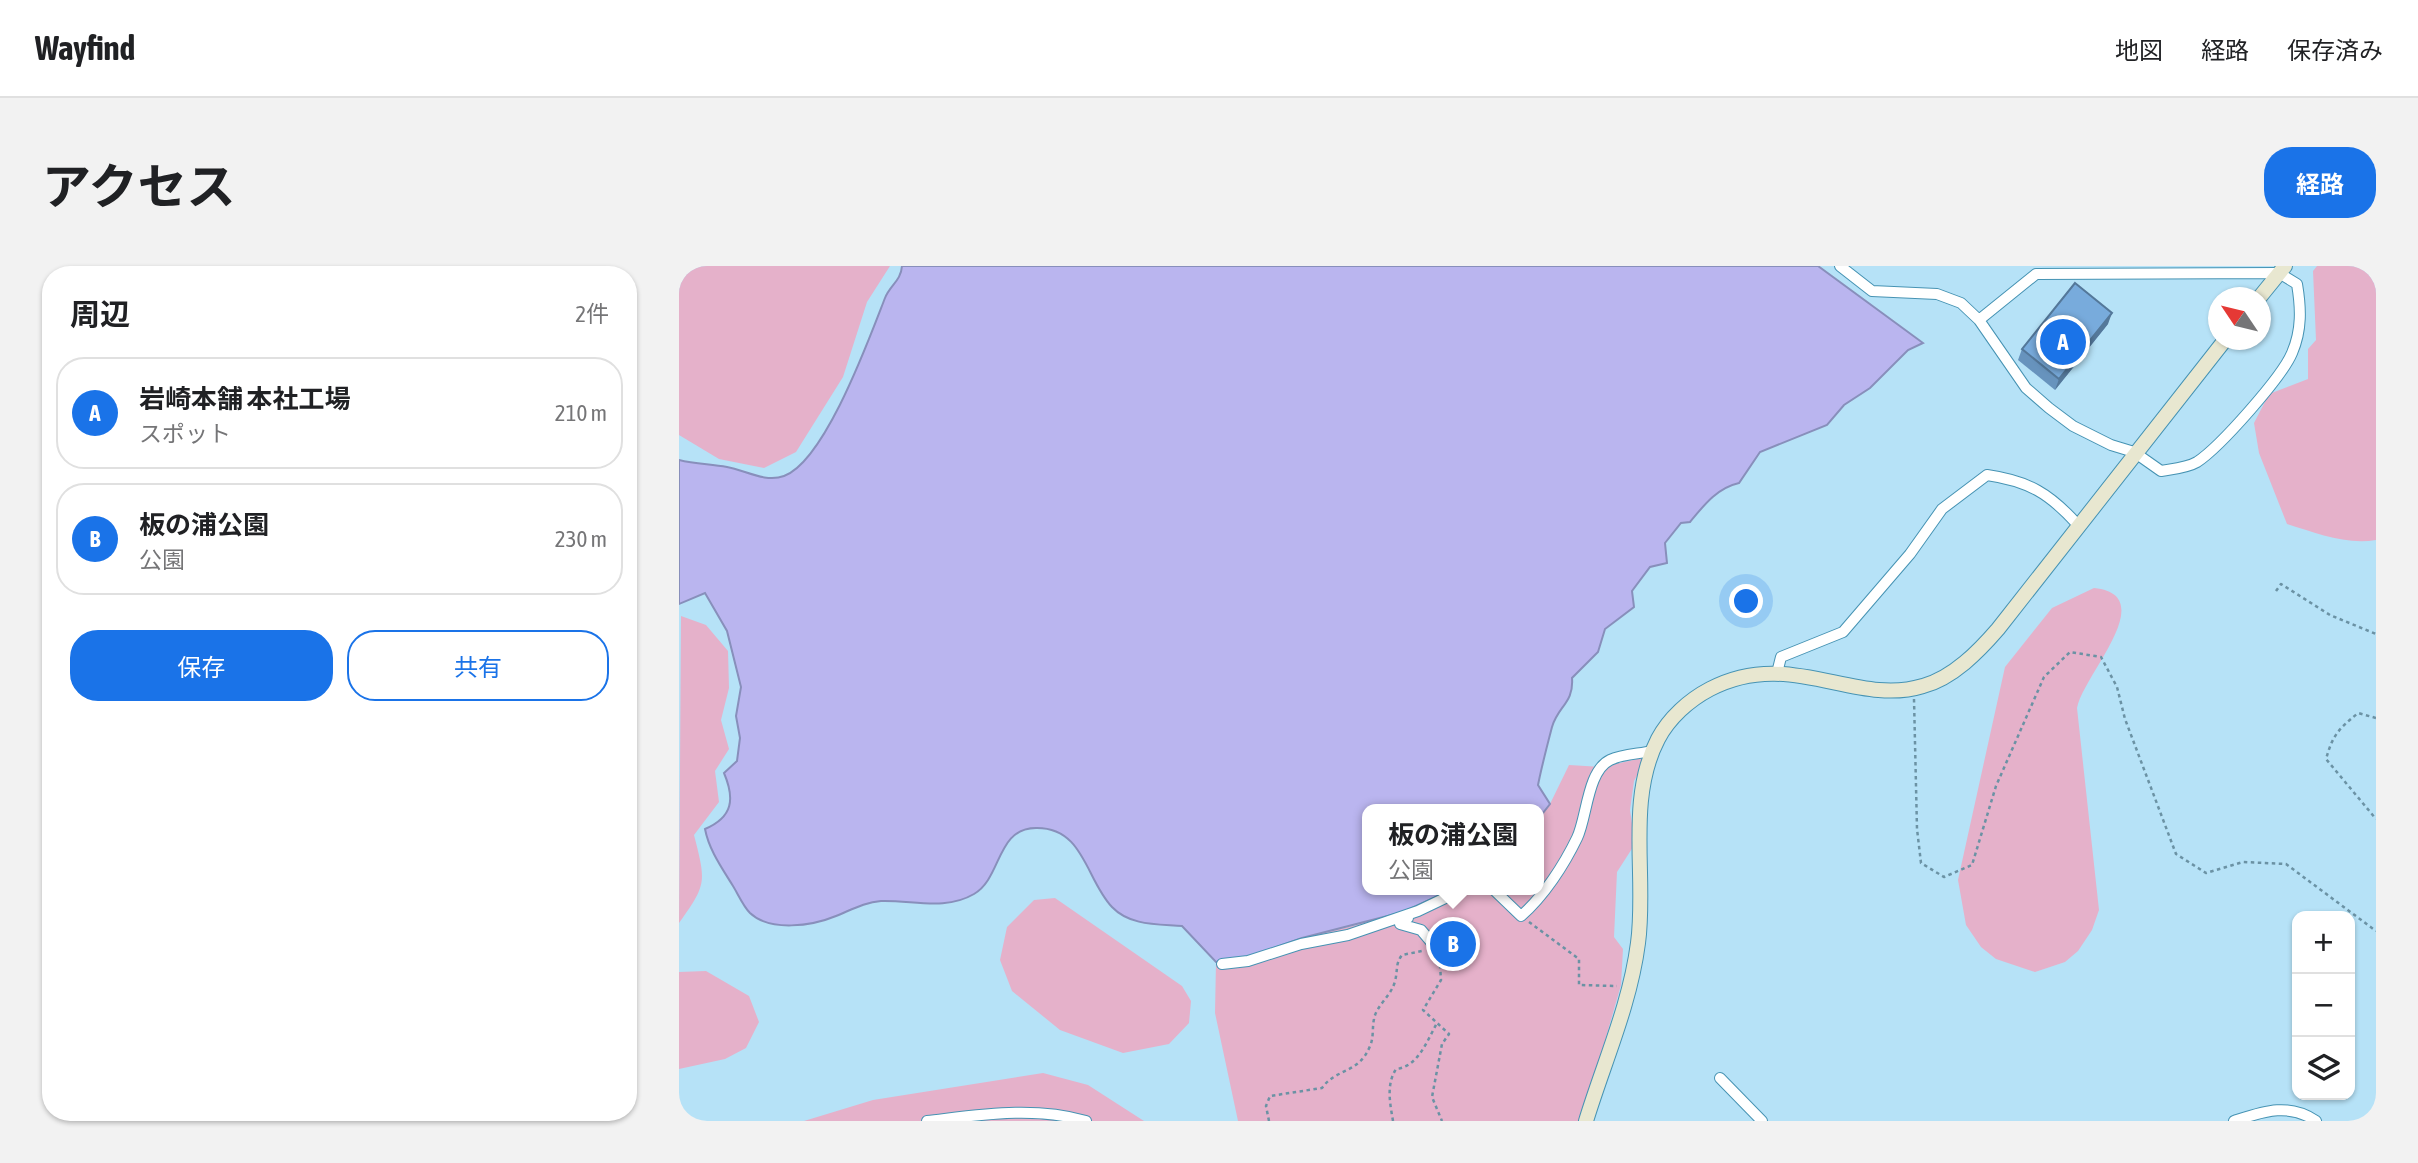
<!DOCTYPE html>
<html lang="ja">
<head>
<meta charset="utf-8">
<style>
	body { margin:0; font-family:"Asap Condensed","Noto Sans JP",sans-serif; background:#f2f2f2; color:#202124 }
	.controls { position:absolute; right:21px; bottom:21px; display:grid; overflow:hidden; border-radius:14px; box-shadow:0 2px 5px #0004 }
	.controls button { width:63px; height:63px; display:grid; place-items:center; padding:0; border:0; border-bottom:2px solid #e0e0e0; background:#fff; color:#202124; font:35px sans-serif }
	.compass { position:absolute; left:1529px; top:21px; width:63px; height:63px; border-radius:50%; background:#fff; box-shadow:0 2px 5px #0004; rotate:305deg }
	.you { position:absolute; left:1068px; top:336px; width:24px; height:24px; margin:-18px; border:5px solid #fff; border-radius:50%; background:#1a73e8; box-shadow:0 0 0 10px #1a73e833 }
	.badge { display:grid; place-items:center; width:46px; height:46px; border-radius:50%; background:#1a73e8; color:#fff; font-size:23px; font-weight:700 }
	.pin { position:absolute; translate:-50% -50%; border:4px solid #fff; box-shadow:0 2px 7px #0006 }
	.popup { position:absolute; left:683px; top:538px; width:182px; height:91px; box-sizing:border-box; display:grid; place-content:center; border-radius:14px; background:#fff; filter:drop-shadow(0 2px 5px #0005); font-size:23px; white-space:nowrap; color:#757577 }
	.popup b { font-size:26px; color:#202124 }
	.popup::after { content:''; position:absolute; left:50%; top:100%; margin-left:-14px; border:14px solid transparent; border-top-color:#fff }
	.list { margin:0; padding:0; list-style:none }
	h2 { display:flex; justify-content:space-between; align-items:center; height:91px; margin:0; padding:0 28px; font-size:30px }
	h2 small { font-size:23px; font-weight:400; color:#757577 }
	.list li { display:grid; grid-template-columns:46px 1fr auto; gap:21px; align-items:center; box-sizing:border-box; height:112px; margin:0 14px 14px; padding:0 14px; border:2px solid #e0e0e0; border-radius:28px }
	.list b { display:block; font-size:26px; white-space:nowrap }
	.list p { margin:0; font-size:23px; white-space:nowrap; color:#757577 }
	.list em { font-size:23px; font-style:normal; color:#757577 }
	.actions { display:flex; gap:14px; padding:21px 28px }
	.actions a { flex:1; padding:16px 0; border:2px solid #1a73e8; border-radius:28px; text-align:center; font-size:24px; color:#1a73e8 }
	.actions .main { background:#1a73e8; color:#fff }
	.icon { flex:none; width:38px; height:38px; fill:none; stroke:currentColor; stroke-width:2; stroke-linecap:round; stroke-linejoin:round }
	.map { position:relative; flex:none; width:1697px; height:855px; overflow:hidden; border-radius:28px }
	header { display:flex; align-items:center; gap:42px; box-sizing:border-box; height:98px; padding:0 35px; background:#fff; border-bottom:2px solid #e0e0e0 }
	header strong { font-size:33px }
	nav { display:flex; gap:38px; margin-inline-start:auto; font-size:24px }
	.intro { display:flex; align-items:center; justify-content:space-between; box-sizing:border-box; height:168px; padding:0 42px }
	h1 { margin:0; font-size:49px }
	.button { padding:18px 32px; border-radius:28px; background:#1a73e8; color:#fff; font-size:24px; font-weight:700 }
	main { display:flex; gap:42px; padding:0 42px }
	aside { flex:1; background:#fff; border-radius:28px; box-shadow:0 2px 5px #0004 }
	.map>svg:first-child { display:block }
	.green { fill:#e5b1ca }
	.water { fill:#bab5ef; stroke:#888fbb; stroke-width:2 }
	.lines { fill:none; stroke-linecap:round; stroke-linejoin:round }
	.street-casing { stroke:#4693b3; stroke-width:12 }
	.secondary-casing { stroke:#4693b3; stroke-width:16 }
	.path { stroke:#6b92a4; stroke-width:2.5; stroke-dasharray:3.5 3.5; stroke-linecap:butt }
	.street { stroke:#fff; stroke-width:10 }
	.secondary { stroke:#e8e7d0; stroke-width:14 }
	.wall { fill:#6793bd }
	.shaded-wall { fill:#54789a }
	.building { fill:#78abdc; stroke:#54789a; stroke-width:2 }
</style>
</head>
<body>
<header>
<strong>Wayfind</strong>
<nav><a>地図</a><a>経路</a><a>保存済み</a></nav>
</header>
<div class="intro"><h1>アクセス</h1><a class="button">経路</a></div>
<main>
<aside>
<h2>周辺<small>2件</small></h2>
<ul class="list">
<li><span class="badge">A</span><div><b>岩崎本舗 本社工場</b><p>スポット</p></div><em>210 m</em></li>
<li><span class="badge">B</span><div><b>板の浦公園</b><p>公園</p></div><em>230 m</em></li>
</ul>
<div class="actions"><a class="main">保存</a><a>共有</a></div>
</aside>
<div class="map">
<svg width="1697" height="855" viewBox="0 0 1697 855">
	<rect width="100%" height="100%" fill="#b6e2f7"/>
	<path class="green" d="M0,0H211L188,36L164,111L117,186L85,202L40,193L0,169Z
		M1638,0H1697V274C1667,279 1637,267 1608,258L1580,187L1575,157L1590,128L1629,113V83L1637,74L1634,5Z
		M1415,322C1483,329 1404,409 1398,442L1420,644L1413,664L1399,685L1386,696L1356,706L1317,693L1302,681L1287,659L1279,614L1326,401L1373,342Z
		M2,350L27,359L49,385L50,422L42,454L50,483L36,505L40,536L15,569C27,616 28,618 0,657Z
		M963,492L966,495L955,515L951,544L956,578L938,606L935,671L944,683L942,719L903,855H559L536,747L537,696L567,692L623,672L678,659L772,624H860V552L871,538L890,499L923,501Z
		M376,632L503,720L512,735L510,757L490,778L444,787L381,764L333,725L321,694L328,661L355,634Z
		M27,705L70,730L80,756L67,782L46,793L0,803V706Z
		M364,807L409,819L465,855H125L194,834Z"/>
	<path class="water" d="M223,0H1139L1244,77L1229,84L1191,122L1165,139L1148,159L1081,186L1060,217C1038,222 1025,239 1011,256L1002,257L986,277L988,297L971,301L953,325L955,341L926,363L919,386L893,412C895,437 879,440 873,461C868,480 863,499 859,519L871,538L860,552V543H688V624H772L724,646L623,672L567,692L537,696L503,660C479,658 451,660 433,641C407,614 405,561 357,562C317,562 323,612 295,628C266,645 234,634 202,635C186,636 172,644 157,650C133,660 91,666 71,647C64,640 59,628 54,620C43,602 30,584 26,563C54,551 56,533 45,507L58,495L61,472L57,450L62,421L48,365L26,327L0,338V194C16,198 31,198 48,201C66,204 86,217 105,210C146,195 190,73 206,32C211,19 222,15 223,0Z"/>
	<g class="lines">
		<g class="street-casing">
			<path id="street" d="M1161,0L1193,25L1258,28L1282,37L1300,54L1347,122L1370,142L1394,160L1432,179L1455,186L1482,205C1493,203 1508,202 1518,196C1541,181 1603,111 1613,87C1623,64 1622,42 1618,18L1600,7L1357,8L1300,54
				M1098,407L1102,391L1164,366L1231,288L1263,243L1308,209C1350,215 1371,228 1398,258
				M815,624L842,650C865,630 885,599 898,572C908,552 908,505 931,494C943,488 960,488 973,485
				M729,652L721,658L742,664L753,677
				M543,698L569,695L622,678L669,669L739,645L783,624
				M1041,812L1083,855
				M248,855C301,849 354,840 407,855
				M1555,855C1583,846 1609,836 1637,855"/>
		</g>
		<g class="secondary-casing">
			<path id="secondary" d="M1580,32L1606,0
				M907,855C925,796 951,739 959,677C968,612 947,534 979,473C990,452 1010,434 1031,423C1111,381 1176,441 1244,420C1274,412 1300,385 1319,363L1546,74"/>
		</g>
		<path class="path" d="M1597,325L1602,318L1651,349L1697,368
			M1235,433L1238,563L1242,597L1265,611L1293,599L1317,520L1365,411L1391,386L1422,391L1438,421L1446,453L1497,588L1527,607L1564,596L1607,598L1697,665
			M1697,452L1679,447C1660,463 1654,468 1647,493L1697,553
			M850,656L900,693V719L938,720
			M760,685L762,714L744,744L770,768L763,778L753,831L763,855
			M590,855L587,840L591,830L643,822C657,802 680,808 691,780C695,771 693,762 695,753C697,740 713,729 716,715C719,705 716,698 723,689L743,685
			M714,855C711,837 707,819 717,803C739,801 748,775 758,757"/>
		<use href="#street" class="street"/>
		<use href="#secondary" class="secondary"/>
	</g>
	<path class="wall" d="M1429,58L1376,124L1339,94L1343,83Z"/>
	<path class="shaded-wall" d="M1433,47L1429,58L1376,124L1380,113Z"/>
	<path class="building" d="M1396,17L1433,47L1380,113L1343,83Z"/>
</svg>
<div class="controls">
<button>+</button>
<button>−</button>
<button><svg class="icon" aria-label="layers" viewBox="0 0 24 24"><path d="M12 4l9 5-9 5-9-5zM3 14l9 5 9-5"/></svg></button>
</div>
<svg class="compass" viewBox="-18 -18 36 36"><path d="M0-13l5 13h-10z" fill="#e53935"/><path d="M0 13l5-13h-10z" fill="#757577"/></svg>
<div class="you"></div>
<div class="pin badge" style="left:1384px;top:76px">A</div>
<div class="pin badge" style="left:774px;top:678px">B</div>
<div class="popup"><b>板の浦公園</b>公園</div>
</div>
</main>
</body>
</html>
